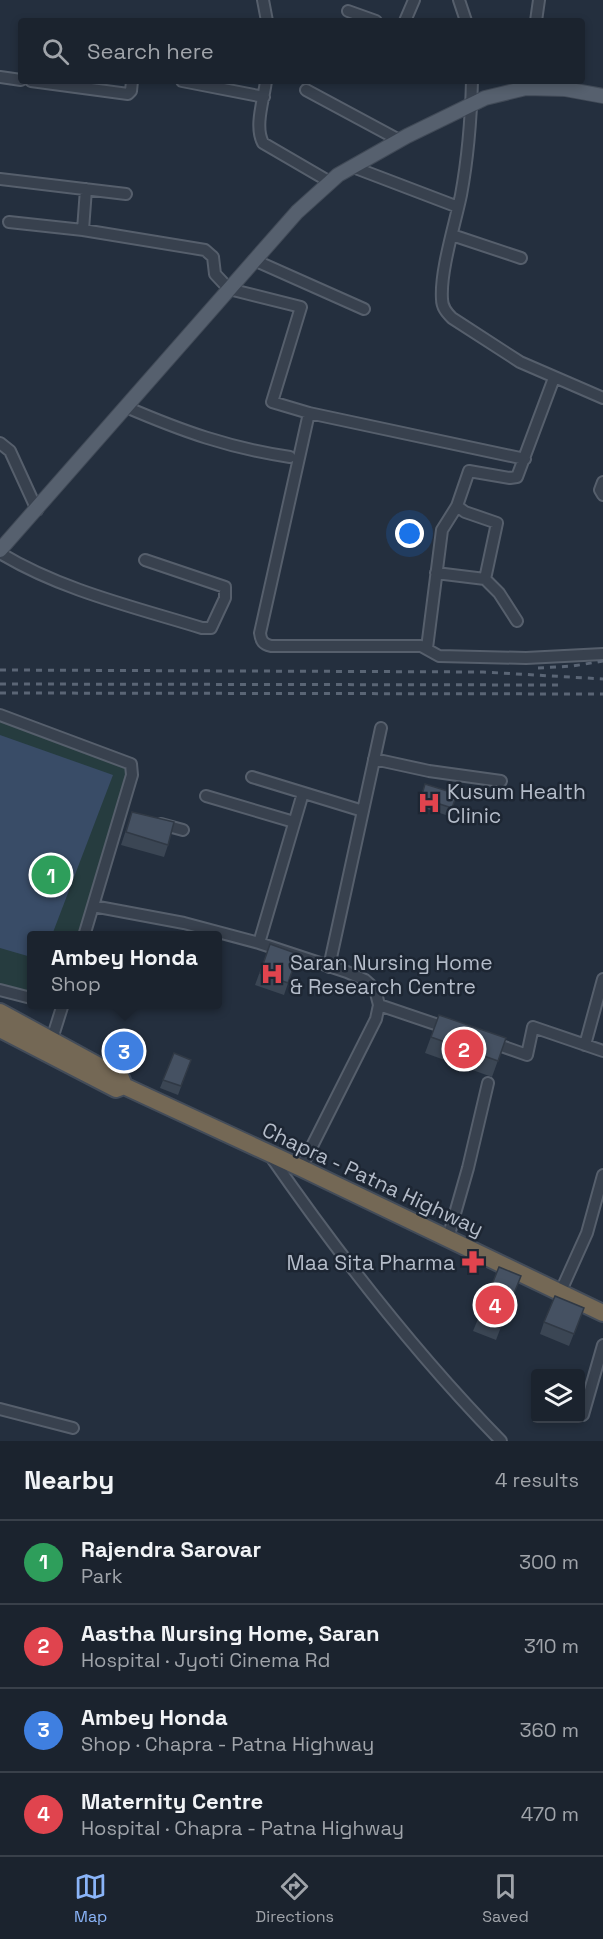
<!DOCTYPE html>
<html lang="en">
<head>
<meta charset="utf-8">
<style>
	body { margin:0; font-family:"Space Grotesk",sans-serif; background:#282f3a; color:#f1f3f6 }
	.controls { position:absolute; right:18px; bottom:18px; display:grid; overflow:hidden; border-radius:6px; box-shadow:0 3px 9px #0003 }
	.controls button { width:54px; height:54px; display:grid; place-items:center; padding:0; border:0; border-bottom:2px solid #39404a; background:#1b232e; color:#f1f3f6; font:30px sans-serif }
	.you { position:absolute; left:410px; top:534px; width:21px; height:21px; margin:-15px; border:4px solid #fff; border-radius:50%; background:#1a73e8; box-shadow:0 0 0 9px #1a73e833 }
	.badge { display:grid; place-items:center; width:39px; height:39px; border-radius:50%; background:#8ab4f8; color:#fff; font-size:20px; font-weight:700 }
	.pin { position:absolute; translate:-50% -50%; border:3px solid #fff; box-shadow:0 2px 6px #0006 }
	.popup { position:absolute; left:27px; top:931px; width:195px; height:78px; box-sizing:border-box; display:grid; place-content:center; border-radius:6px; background:#1b232e; filter:drop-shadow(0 2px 4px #0005); font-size:20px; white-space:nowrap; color:#a0a4aa }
	.popup b { font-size:22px; color:#f1f3f6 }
	.popup::after { content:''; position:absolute; left:50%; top:100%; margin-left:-12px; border:12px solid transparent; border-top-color:#1b232e }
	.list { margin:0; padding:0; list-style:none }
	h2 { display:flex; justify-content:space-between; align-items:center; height:78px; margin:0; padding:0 24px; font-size:26px }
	h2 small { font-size:20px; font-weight:400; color:#a0a4aa }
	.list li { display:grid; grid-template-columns:39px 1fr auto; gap:18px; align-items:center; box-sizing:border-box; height:84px; padding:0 24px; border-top:2px solid #39404a }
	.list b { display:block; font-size:22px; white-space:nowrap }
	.list p { margin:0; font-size:20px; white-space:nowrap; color:#a0a4aa }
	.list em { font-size:20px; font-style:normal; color:#a0a4aa }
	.icon { flex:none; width:33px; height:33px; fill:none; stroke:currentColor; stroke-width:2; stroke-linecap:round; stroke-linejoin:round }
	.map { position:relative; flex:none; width:603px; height:1441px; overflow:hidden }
	.search { position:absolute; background:#1b232e; box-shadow:0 3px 9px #0003; left:18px; right:18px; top:18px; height:66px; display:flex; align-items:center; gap:15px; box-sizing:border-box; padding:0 21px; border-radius:6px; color:#a0a4aa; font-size:22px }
	.sheet { height:414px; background:#1b232e }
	nav { display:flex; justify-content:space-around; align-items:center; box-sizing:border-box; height:84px; border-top:2px solid #39404a; background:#1b232e; font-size:16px; color:#a0a4aa }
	nav a { display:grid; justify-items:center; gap:3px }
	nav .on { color:#8ab4f8 }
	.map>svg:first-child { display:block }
	.green { fill:#263c3f }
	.water { fill:#394c67 }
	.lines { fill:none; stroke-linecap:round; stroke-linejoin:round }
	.minor-casing { stroke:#565f6c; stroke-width:14 }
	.major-casing { stroke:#414a57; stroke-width:16 }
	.highway-casing { stroke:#434c59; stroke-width:20 }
	.minor { stroke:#38414e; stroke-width:10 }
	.major { stroke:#56606e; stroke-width:14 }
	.highway { stroke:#746855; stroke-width:16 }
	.rail { stroke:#5a6575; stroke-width:3; stroke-dasharray:6 6; stroke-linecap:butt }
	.wall { fill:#3b4654 }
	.building { fill:#455162; stroke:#303945; stroke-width:1.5 }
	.labels { text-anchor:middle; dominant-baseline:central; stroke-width:5; stroke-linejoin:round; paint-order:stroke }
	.poi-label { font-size:21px; fill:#b4bcc9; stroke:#1d2633; text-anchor:start }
	.street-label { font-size:21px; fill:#b4bcc9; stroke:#1d2633 }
</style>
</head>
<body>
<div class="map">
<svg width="603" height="1441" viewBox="0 0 603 1441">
	<rect width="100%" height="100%" fill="#242f3e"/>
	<path class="green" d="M0,717L135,765L84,935L31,936V994L0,984Z"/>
	<path class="water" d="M0,735L113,775L52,935L31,936V957L0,948Z"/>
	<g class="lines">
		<g class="minor-casing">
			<path id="minor" d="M263,0L267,21
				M459,0L466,21
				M348,11L376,21
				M405,21L414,0
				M536,21L539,0
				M0,77L21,80
				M31,81L128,94L131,91L132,81
				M182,81L264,97
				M266,81C264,99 254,126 263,143L330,182
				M472,81C471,120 468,157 461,195C455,224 440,271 442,299C442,307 446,312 452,318L520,362L603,398
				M306,90L399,140
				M353,167L458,207
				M0,179L126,194
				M9,222L83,230L205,250L213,257L215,274L229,289L301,307L272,402L309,413L260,633C261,641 263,644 271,646H421L439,656L526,658L603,654
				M83,230L86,189
				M452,235L521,258
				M254,260L364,309
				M126,407C182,431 229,448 290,457
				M309,413L525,459
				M0,443L10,451L37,510
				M603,482L600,490L603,495
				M0,553C61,590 134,607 202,628H211L225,598V587L145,560
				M436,573L485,579L499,593L517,621
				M485,579L497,523L465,512L457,506L469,471L510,478L517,477L554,378
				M427,648L442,530L457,506
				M0,715L131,764L132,775L84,936
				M374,759L429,771L501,781
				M252,777L363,811
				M206,796L294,822
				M161,824L183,830
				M93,906L184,923L259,943L347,972L365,980L375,989L379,1005L376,1019L301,1168
				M259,943L303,793
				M329,967L381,728
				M0,990L31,998
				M379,1005L450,1029
				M52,1039L63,1004
				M490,1042L527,1055L533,1027L603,1051
				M585,1045L603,979
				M269,1154C339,1255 415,1353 501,1441
				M448,1238L468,1168L488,1083
				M560,1293L587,1233L603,1175
				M0,1409L73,1428
				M583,1415L603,1345"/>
		</g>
		<g class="major-casing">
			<path id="major" d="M0,550L297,212L338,175L407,136L485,98L526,88L565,89L603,96"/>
		</g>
		<g class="highway-casing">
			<path id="highway" d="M0,1012L121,1078L124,1086L301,1168L603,1313
				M0,1029L116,1089L124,1086"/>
		</g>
		<use href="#minor" class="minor"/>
		<use href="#major" class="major"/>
		<use href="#highway" class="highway"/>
		<path class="rail" d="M538,668L573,666L603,661
			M0,670L483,672L603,679
			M0,684L561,685
			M0,693L603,694"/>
	</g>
	<path class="wall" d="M425,784L457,794L449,816L418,806Z
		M132,812L168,845L164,857L121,845Z
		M270,944L298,954L284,995L255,985Z
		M439,1015L506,1038L492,1077L425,1053Z
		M174,1053L191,1060L178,1095L160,1088Z
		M516,1288L496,1340L473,1331L478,1319Z
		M584,1308L569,1346L540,1334L544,1322Z"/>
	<path class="building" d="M425,784L457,794L452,808L421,798Z
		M132,812L174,822L168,845L126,832Z
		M270,944L298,954L288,983L260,973Z
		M439,1015L506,1038L498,1061L431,1037Z
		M174,1053L191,1060L181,1086L163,1080Z
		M499,1267L521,1276L500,1328L478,1319Z
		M555,1296L584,1308L574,1334L544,1322Z"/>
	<defs>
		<g id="hospital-bare" transform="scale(1.8)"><path d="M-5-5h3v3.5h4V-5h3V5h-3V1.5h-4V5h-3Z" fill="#e0444e" stroke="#1d2633" stroke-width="2.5" paint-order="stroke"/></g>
		<g id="pharmacy-bare" transform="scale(1.8)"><path d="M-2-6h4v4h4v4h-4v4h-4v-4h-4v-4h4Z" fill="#e0444e" stroke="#1d2633" stroke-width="2.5" paint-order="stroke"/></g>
	</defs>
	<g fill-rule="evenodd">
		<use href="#hospital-bare" x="429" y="803"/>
		<use href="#hospital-bare" x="272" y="974"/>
		<use href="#pharmacy-bare" x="473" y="1262"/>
	</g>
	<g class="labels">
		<g class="poi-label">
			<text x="447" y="791">Kusum Health<tspan x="447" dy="24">Clinic</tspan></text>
			<text x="290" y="962">Saran Nursing Home<tspan x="290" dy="24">&amp; Research Centre</tspan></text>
			<text x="455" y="1262" text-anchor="end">Maa Sita Pharma</text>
		</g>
		<g class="street-label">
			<text transform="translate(373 1179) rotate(25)">Chapra - Patna Highway</text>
		</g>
	</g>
</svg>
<div class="controls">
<button><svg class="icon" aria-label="layers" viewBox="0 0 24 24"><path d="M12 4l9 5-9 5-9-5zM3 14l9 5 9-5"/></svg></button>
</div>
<div class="you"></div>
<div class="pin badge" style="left:51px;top:875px;background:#2e9e5b">1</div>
<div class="pin badge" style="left:464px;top:1049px;background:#e0444e">2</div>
<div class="pin badge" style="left:124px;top:1051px;background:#3f7fe0">3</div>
<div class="popup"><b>Ambey Honda</b>Shop</div>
<div class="pin badge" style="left:495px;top:1305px;background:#e0444e">4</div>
<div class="search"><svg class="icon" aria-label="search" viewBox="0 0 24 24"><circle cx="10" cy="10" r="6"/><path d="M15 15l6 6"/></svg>Search here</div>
</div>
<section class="sheet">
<h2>Nearby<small>4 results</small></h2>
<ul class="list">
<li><span class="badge" style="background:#2e9e5b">1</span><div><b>Rajendra Sarovar</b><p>Park</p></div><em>300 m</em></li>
<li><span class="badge" style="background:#e0444e">2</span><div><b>Aastha Nursing Home, Saran</b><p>Hospital · Jyoti Cinema Rd</p></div><em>310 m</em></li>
<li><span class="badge" style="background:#3f7fe0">3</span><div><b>Ambey Honda</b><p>Shop · Chapra - Patna Highway</p></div><em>360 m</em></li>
<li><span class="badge" style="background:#e0444e">4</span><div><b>Maternity Centre</b><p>Hospital · Chapra - Patna Highway</p></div><em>470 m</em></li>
</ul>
</section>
<nav>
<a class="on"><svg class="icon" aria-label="map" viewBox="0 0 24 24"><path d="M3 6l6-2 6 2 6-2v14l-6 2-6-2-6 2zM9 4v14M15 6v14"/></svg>Map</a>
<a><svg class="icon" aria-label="directions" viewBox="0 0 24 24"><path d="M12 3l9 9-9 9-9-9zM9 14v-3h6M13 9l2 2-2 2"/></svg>Directions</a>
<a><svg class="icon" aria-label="saved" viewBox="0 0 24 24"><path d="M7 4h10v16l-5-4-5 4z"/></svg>Saved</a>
</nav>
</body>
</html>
